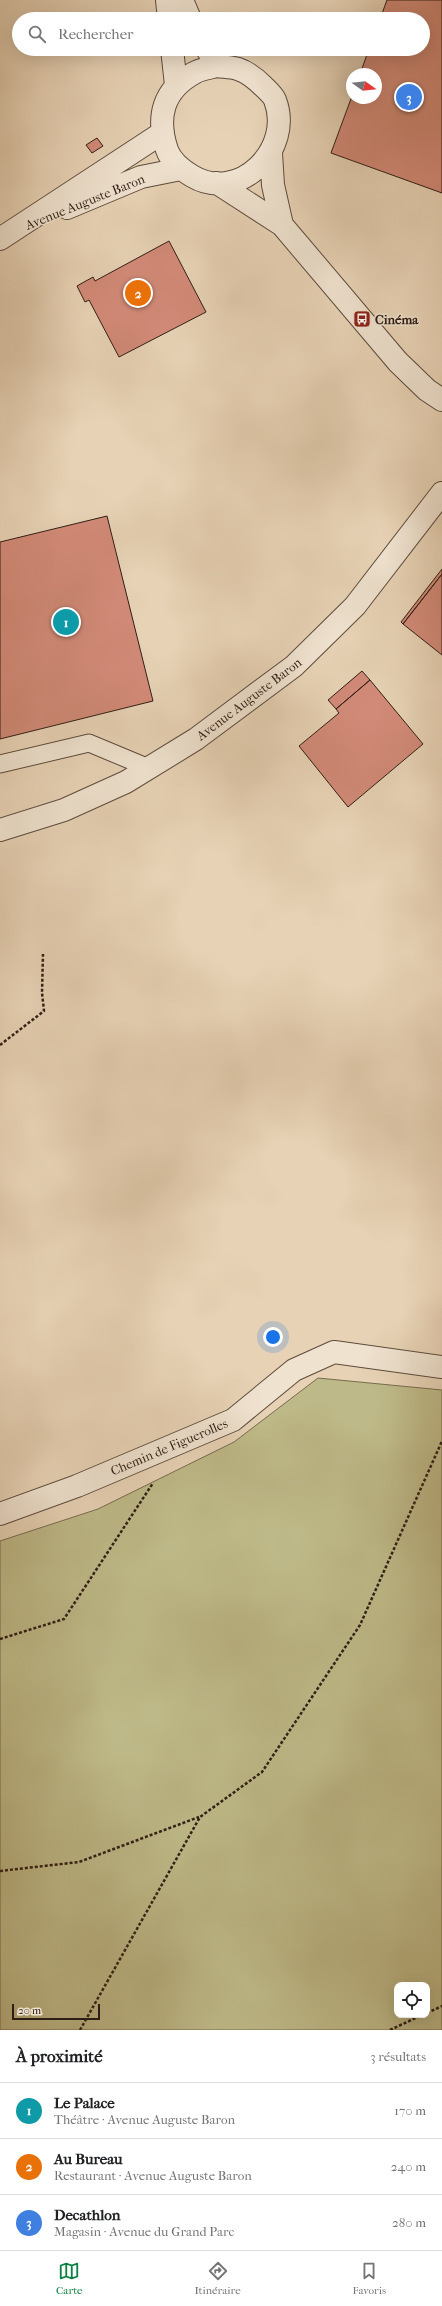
<!DOCTYPE html>
<html lang="fr">
<head>
<meta charset="utf-8">
<style>
	body { margin:0; font-family:"IM FELL French Canon",serif; background:#f6f6f6; color:#202124 }
	.controls { position:absolute; right:12px; bottom:12px; display:grid; overflow:hidden; border-radius:8px; box-shadow:0 4px 16px #0002 }
	.controls button { width:36px; height:36px; display:grid; place-items:center; padding:0; border:0; border-bottom:1px solid #e0e0e0; background:#fff; color:#202124; font:20px sans-serif }
	.compass { position:absolute; left:346px; top:68px; width:36px; height:36px; border-radius:50%; background:#fff; box-shadow:0 4px 16px #0002; rotate:105deg }
	.scale { position:absolute; left:12px; bottom:10px; width:88px; box-sizing:border-box; padding-left:4px; border:2px solid #2f1e15; border-top:0; font-size:11px; line-height:14px; white-space:nowrap; color:#2f1e15; -webkit-text-stroke:3px #efe2cf; paint-order:stroke }
	.you { position:absolute; left:273px; top:1337px; width:14px; height:14px; margin:-10px; border:3px solid #fff; border-radius:50%; background:#1a73e8; box-shadow:0 0 0 6px #1a73e833 }
	.badge { display:grid; place-items:center; width:26px; height:26px; border-radius:50%; background:#0b8043; color:#fff; font-size:13px; font-weight:700 }
	.pin { position:absolute; translate:-50% -50%; border:2px solid #fff; box-shadow:0 1px 4px #0006 }
	.list { margin:0; padding:0; list-style:none }
	h2 { display:flex; justify-content:space-between; align-items:center; height:52px; margin:0; padding:0 16px; font-size:17px }
	h2 small { font-size:13px; font-weight:400; color:#757577 }
	.list li { display:grid; grid-template-columns:26px 1fr auto; gap:12px; align-items:center; box-sizing:border-box; height:56px; padding:0 16px; border-top:1px solid #e0e0e0 }
	.list b { display:block; font-size:15px; white-space:nowrap }
	.list p { margin:0; font-size:13px; white-space:nowrap; color:#757577 }
	.list em { font-size:13px; font-style:normal; color:#757577 }
	.icon { flex:none; width:22px; height:22px; fill:none; stroke:currentColor; stroke-width:2; stroke-linecap:round; stroke-linejoin:round }
	.map { position:relative; flex:none; width:442px; height:2030px; overflow:hidden }
	.search { position:absolute; background:#fff; box-shadow:0 4px 16px #0002; left:12px; right:12px; top:12px; height:44px; display:flex; align-items:center; gap:10px; box-sizing:border-box; padding:0 14px; border-radius:22px; color:#757577; font-size:15px }
	.sheet { height:220px; background:#fff }
	nav { display:flex; justify-content:space-around; align-items:center; box-sizing:border-box; height:56px; border-top:1px solid #e0e0e0; background:#fff; font-size:11px; color:#757577 }
	nav a { display:grid; justify-items:center; gap:2px }
	nav .on { color:#0b8043 }
	.map>svg:first-child { display:block }
	.green { fill:#beb988; stroke:#766c4e; fill-rule:evenodd }
	.building { fill:#d28a78; stroke:#2f1e15 }
	.lines { fill:none; stroke-linecap:round; stroke-linejoin:round }
	.service-casing { stroke:#5d4b3d; stroke-width:19 }
	.minor-casing { stroke:#5d4b3d; stroke-width:24 }
	.path { stroke:#2f1e15; stroke-width:2.5; stroke-dasharray:3 2; stroke-linecap:butt }
	.service { stroke:#efe2cf; stroke-width:17 }
	.minor { stroke:#efe2cf; stroke-width:22 }
	.labels { text-anchor:middle; dominant-baseline:central; stroke-width:3; stroke-linejoin:round; paint-order:stroke }
	.street-label { font-size:13px; fill:#2f1e15; stroke:#efe2cf }
	.poi-label { font-size:13px; font-weight:bold; fill:#2f1e15; stroke:#efe2cf; text-anchor:start }
</style>
</head>
<body>
<div class="map">
<svg width="442" height="2030" viewBox="0 0 442 2030">
	<rect width="100%" height="100%" fill="#e7d2b5"/>
	<filter id="stains"><feTurbulence type="fractalNoise" baseFrequency=".005" numOctaves="4"/><feColorMatrix values="0 0 0 0 .2 0 0 0 0 .09 0 0 0 0 .02 0 0 0 .5 -.17"/></filter>
	<radialGradient id="worn" r=".72"><stop offset=".6" stop-color="#630" stop-opacity="0"/><stop offset="1" stop-color="#630" stop-opacity=".3"/></radialGradient>
	<path class="green" d="M318,1378L442,1390V2030H0V1541L98,1509L234,1442ZM397,1985H427V2015H397Z"/>
	<path class="building" d="M387,0H442V193L331,153L352,96V98H376V74H360L369,49H423V19H380Z
		M97,138L103,146L92,153L86,145Z
		M169,241L206,312L119,357L89,300L85,302L77,286L93,277L95,281Z
		M107,516L153,701L0,739V542Z
		M442,569V574L403,624L401,622Z
		M442,574V655L403,624Z
		M362,671L370,680L336,709L328,700Z
		M370,680L423,744L348,807L299,746L339,713L336,709Z"/>
	<g class="lines">
		<g class="service-casing">
			<path id="service" d="M0,764L89,743L149,768"/>
		</g>
		<g class="minor-casing">
			<path id="minor" d="M167,0L169,19
				M182,0L190,19
				M172,49L176,85
				M207,49L217,66
				M217,66C224,67 232,67 238,69C247,72 257,80 263,86C267,90 273,95 275,100C294,149 239,204 192,176C182,170 171,161 167,150C156,117 163,90 194,73C200,69 210,68 217,66Z
				M271,153L273,185L282,225
				M217,183L282,225L398,362L427,390L442,400
				M67,208L141,177L181,169
				M0,239L162,133
				M0,830L64,810L126,782L196,739L294,666L355,606L442,493
				M0,1514L77,1486L233,1420L294,1370L334,1352L442,1367"/>
		</g>
		<path class="path" d="M0,1045L44,1011L42,993L43,954
			M0,1639L64,1619L153,1483
			M0,1871L79,1862L199,1817
			M427,2013L442,2006
			M80,2030L200,1817L262,1772L360,1625L442,1441
			M390,2030L422,2015"/>
		<use href="#service" class="service"/>
		<use href="#minor" class="minor"/>
	</g>
	<defs>
		<g id="bus-square" transform="scale(0.9)"><rect x="-9" y="-9" width="18" height="18" rx="4" fill="#8f2418" stroke="#efe2cf"/><path d="M-5-6H5V4H4V6H2V4H-2V6H-4V4H-5ZM-3.5-4V0h7V-4ZM-3.5 1.2v1.5H-2V1.2ZM2 1.2v1.5H3.5V1.2Z" fill="#fff"/></g>
	</defs>
	<g fill-rule="evenodd">
		<use href="#bus-square" x="362" y="319"/>
	</g>
	<g class="labels">
		<g class="street-label">
			<text transform="translate(85 202) rotate(-22)">Avenue Auguste Baron</text>
			<text transform="translate(249 699) rotate(-37)">Avenue Auguste Baron</text>
			<text transform="translate(169 1447) rotate(-23)">Chemin de Figuerolles</text>
		</g>
		<g class="poi-label">
			<text x="375" y="319">Cinéma</text>
		</g>
	</g>
	<rect width="100%" height="100%" filter="url(#stains)"/>
	<rect width="100%" height="100%" fill="url(#worn)"/>
</svg>
<div class="controls">
<button><svg class="icon" aria-label="locate" viewBox="0 0 24 24"><circle cx="12" cy="12" r="6"/><path d="M12 2v4M12 18v4M2 12h4M18 12h4"/></svg></button>
</div>
<svg class="compass" viewBox="-18 -18 36 36"><path d="M0-13l5 13h-10z" fill="#e53935"/><path d="M0 13l5-13h-10z" fill="#757577"/></svg>
<div class="scale">20 m</div>
<div class="you"></div>
<div class="pin badge" style="left:66px;top:622px;background:#0f9aa8">1</div>
<div class="pin badge" style="left:138px;top:293px;background:#e8710a">2</div>
<div class="pin badge" style="left:409px;top:97px;background:#3f7fe0">3</div>
<div class="search"><svg class="icon" aria-label="search" viewBox="0 0 24 24"><circle cx="10" cy="10" r="6"/><path d="M15 15l6 6"/></svg>Rechercher</div>
</div>
<section class="sheet">
<h2>À proximité<small>3 résultats</small></h2>
<ul class="list">
<li><span class="badge" style="background:#0f9aa8">1</span><div><b>Le Palace</b><p>Théâtre · Avenue Auguste Baron</p></div><em>170 m</em></li>
<li><span class="badge" style="background:#e8710a">2</span><div><b>Au Bureau</b><p>Restaurant · Avenue Auguste Baron</p></div><em>240 m</em></li>
<li><span class="badge" style="background:#3f7fe0">3</span><div><b>Decathlon</b><p>Magasin · Avenue du Grand Parc</p></div><em>280 m</em></li>
</ul>
</section>
<nav>
<a class="on"><svg class="icon" aria-label="map" viewBox="0 0 24 24"><path d="M3 6l6-2 6 2 6-2v14l-6 2-6-2-6 2zM9 4v14M15 6v14"/></svg>Carte</a>
<a><svg class="icon" aria-label="directions" viewBox="0 0 24 24"><path d="M12 3l9 9-9 9-9-9zM9 14v-3h6M13 9l2 2-2 2"/></svg>Itinéraire</a>
<a><svg class="icon" aria-label="saved" viewBox="0 0 24 24"><path d="M7 4h10v16l-5-4-5 4z"/></svg>Favoris</a>
</nav>
</body>
</html>
